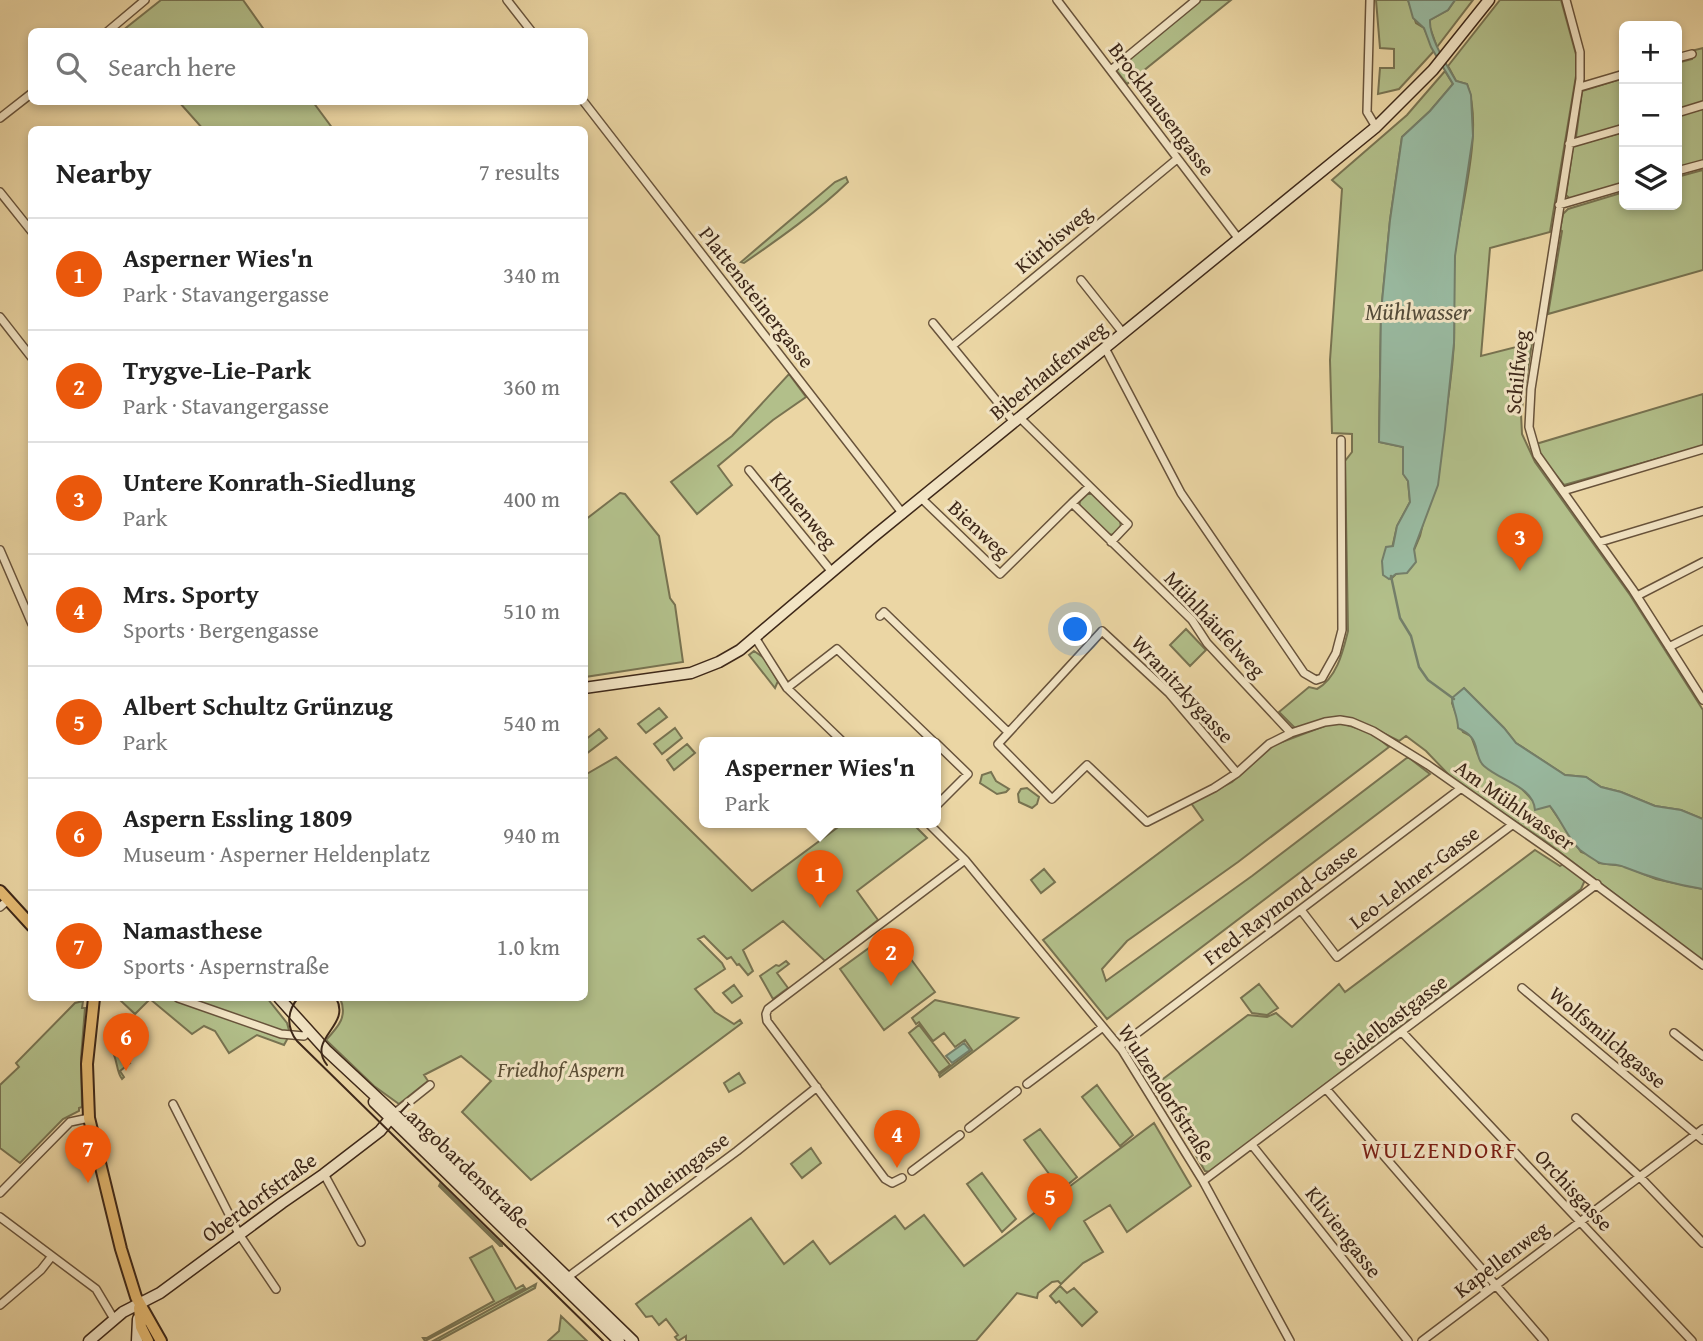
<!DOCTYPE html>
<html lang="en">
<head>
<meta charset="utf-8">
<style>
	body { margin:0; font-family:"Gentium Book Plus",serif; background:#f6f6f6; color:#222 }
	.controls { position:absolute; right:21px; top:21px; display:grid; overflow:hidden; border-radius:10px; box-shadow:0 4px 10px #0003 }
	.controls button { width:63px; height:63px; display:grid; place-items:center; padding:0; border:0; border-bottom:2px solid #e0e0e0; background:#fff; color:#222; font:35px sans-serif }
	.you { position:absolute; left:1076px; top:630px; width:24px; height:24px; margin:-18px; border:5px solid #fff; border-radius:50%; background:#1a73e8; box-shadow:0 0 0 10px #1a73e833 }
	.badge { display:grid; place-items:center; width:46px; height:46px; border-radius:50%; background:#ea580c; color:#fff; font-size:23px; font-weight:700 }
	.pin { position:absolute; translate:-50% -58px; filter:drop-shadow(0 2px 4px #0008) }
	.pin::after { content:''; position:absolute; top:37px; width:24px; height:21px; background:inherit; clip-path:polygon(0 0,100% 0,50% 100%) }
	.popup { position:absolute; left:699px; top:737px; width:242px; height:91px; box-sizing:border-box; display:grid; place-content:center; border-radius:10px; background:#fff; filter:drop-shadow(0 2px 5px #0005); font-size:23px; white-space:nowrap; color:#767676 }
	.popup b { font-size:26px; color:#222 }
	.popup::after { content:''; position:absolute; left:50%; top:100%; margin-left:-14px; border:14px solid transparent; border-top-color:#fff }
	.list { margin:0; padding:0; list-style:none }
	h2 { display:flex; justify-content:space-between; align-items:center; height:91px; margin:0; padding:0 28px; font-size:30px }
	h2 small { font-size:23px; font-weight:400; color:#767676 }
	.list li { display:grid; grid-template-columns:46px 1fr auto; gap:21px; align-items:center; box-sizing:border-box; height:112px; padding:0 28px; border-top:2px solid #e0e0e0 }
	.list b { display:block; font-size:26px; white-space:nowrap }
	.list p { margin:0; font-size:23px; white-space:nowrap; color:#767676 }
	.list em { font-size:23px; font-style:normal; color:#767676 }
	.icon { flex:none; width:38px; height:38px; fill:none; stroke:currentColor; stroke-width:2; stroke-linecap:round; stroke-linejoin:round }
	.map { position:relative; flex:none; width:1703px; height:1341px; overflow:hidden }
	.search { position:absolute; background:#fff; box-shadow:0 4px 10px #0003; left:28px; top:28px; width:560px; height:77px; display:flex; align-items:center; gap:18px; box-sizing:border-box; padding:0 24px; border-radius:10px; color:#767676; font-size:26px }
	.panel { position:absolute; background:#fff; box-shadow:0 4px 10px #0003; left:28px; top:126px; width:560px; height:875px; border-radius:10px }
	.map>svg:first-child { display:block }
	.green { fill:#b2bf8a; stroke:#787351; stroke-width:2 }
	.water { fill:#99baa1; stroke:#747f6a; stroke-width:2 }
	.lines { fill:none; stroke-linecap:round; stroke-linejoin:round }
	.stream { stroke:#747f6a; stroke-width:2.5 }
	.street-casing { stroke:#68533b; stroke-width:10 }
	.secondary-casing { stroke:#3d2718; stroke-width:13 }
	.primary-casing { stroke:#3d2718; stroke-width:14 }
	.street { stroke:#f2e4c4; stroke-width:7 }
	.secondary { stroke:#f2e4c4; stroke-width:10 }
	.primary { stroke:#e6bb72; stroke-width:10 }
	.tram { stroke:#3d2718; stroke-width:2 }
	.labels { text-anchor:middle; dominant-baseline:central; stroke-width:6; stroke-linejoin:round; paint-order:stroke }
	.street-label { font-size:21px; fill:#3d2718; stroke:#f2e4c4 }
	.park-label { font-size:21px; font-style:italic; fill:#5a4d34; stroke:#f2e4c4 }
	.water-label { font-size:23px; font-style:italic; fill:#544c3a; stroke:#f2e4c4 }
	.neighbourhood-label { font-size:23px; letter-spacing:2px; fill:#7a1f14; stroke:#f2e4c4 }
</style>
</head>
<body>
<div class="map">
<svg width="1703" height="1341" viewBox="0 0 1703 1341">
	<rect width="100%" height="100%" fill="#ebd6a4"/>
	<filter id="stains"><feTurbulence type="fractalNoise" baseFrequency=".00286" numOctaves="4"/><feColorMatrix values="0 0 0 0 .2 0 0 0 0 .09 0 0 0 0 .02 0 0 0 .5 -.17"/></filter>
	<radialGradient id="worn" r=".72"><stop offset=".6" stop-color="#630" stop-opacity="0"/><stop offset="1" stop-color="#630" stop-opacity=".3"/></radialGradient>
	<path class="green" d="M161,0H243L265,31H122Z
		M1201,0H1231L1127,84L1116,70Z
		M1376,0H1408L1416,23L1424,28L1434,51L1399,89L1378,94L1380,68H1394V49L1380,48Z
		M1455,0H1473L1437,47L1429,25L1430,20L1448,10Z
		M1500,0H1561L1577,58V70L1550,232L1490,248L1481,356L1532,343L1521,414L1522,434L1535,462L1630,595L1703,710V819L1681,810L1655,806L1621,792L1601,787L1586,777L1565,775L1516,743L1504,728L1464,688L1455,696L1452,703L1463,732L1471,736L1478,755L1522,789L1536,804L1550,806L1581,852L1592,856L1599,863L1624,866L1656,879L1703,889V961L1545,841L1470,792L1448,774L1426,751L1406,736L1399,741L1373,728L1324,719L1296,729L1279,712L1309,687L1317,689C1337,678 1343,651 1348,631L1345,461L1352,452V434L1332,433L1330,360L1342,189L1332,180L1407,115L1445,71L1453,84L1430,111L1402,137L1390,220L1381,312L1379,442L1403,447V473L1408,481L1410,502L1397,526L1386,575L1391,579L1396,574L1410,569L1414,563V550L1420,536C1435,472 1450,409 1454,343C1455,313 1452,282 1455,252C1461,206 1484,128 1467,84L1456,81L1448,66Z
		M1703,48V102L1677,110V63L1692,59L1691,51Z
		M1624,78V125L1578,139L1576,137L1582,91Z
		M179,102H313L333,129H203Z
		M1703,109V161L1677,168V116Z
		M1624,132V184L1570,199L1566,195L1573,146Z
		M1703,170V270L1548,314L1562,231L1560,230L1563,214L1568,209L1624,192V205H1677V177Z
		M846,177L848,182C817,212 780,238 744,263L741,262L835,182Z
		M789,374L806,397L773,420L718,466L732,485L697,514L671,482L732,436Z
		M1703,394V446L1564,485L1542,458L1536,444Z
		M620,493L625,494L659,536L670,598L675,605L683,662L585,677V520Z
		M1087,494H1092L1120,521L1121,527L1114,535L1107,534L1079,507L1080,501Z
		M1186,629L1206,650L1190,666L1170,645Z
		M754,651L764,658L778,681L775,688L749,655Z
		M659,708L667,717L646,733L638,724Z
		M1341,723L1372,733L1389,747L1238,862L1127,941L1102,969L1106,981L1252,876L1408,757L1430,774L1107,1019L1043,940L1203,820L1191,803L1232,782L1274,745L1327,725Z
		M675,728L682,738L662,754L654,744Z
		M599,729L607,738L586,754L585,740Z
		M687,744L695,753L674,770L667,760Z
		M616,757L752,891L845,822H911L927,838L857,891L878,920L825,961L783,921L743,950L753,971L748,975L739,964L737,965L731,957L727,959L704,936L698,939L722,963L725,969L695,989L715,1012L734,1024L740,1020L742,1023L531,1180L462,1112L491,1081L461,1056L424,1075L428,1081L399,1104L374,1086L326,1040C339,1026 348,1016 340,998H584L585,775Z
		M991,772L996,781L1009,789L1006,792L997,794L980,783L982,775Z
		M1027,788L1039,797L1037,804L1032,808L1019,802L1018,794L1021,789Z
		M1535,850L1560,866L1563,864L1585,880L1581,889L1210,1172L1205,1171L1155,1085L1248,1015L1267,1017L1276,1013L1292,1027L1339,984L1345,992Z
		M1044,869L1055,882L1041,893L1031,880Z
		M891,932L935,992L884,1030L840,969Z
		M786,961L789,964L777,973L788,988L773,999L760,976L776,965L779,966Z
		M1259,984L1278,1008L1267,1015L1252,1013L1241,998Z
		M734,985L742,996L732,1003L723,993Z
		M122,998H267L287,1023L290,1034L284,1045L257,1035L229,1053L215,1031L204,1026L192,1034L150,999L135,1014L120,1000Z
		M935,1000L1018,1018L940,1077L939,1075L972,1050L965,1040L955,1047L944,1033L933,1041L919,1022L916,1024L912,1018Z
		M83,1001L82,1008H85L81,1058L82,1107L79,1108V1111L63,1119L20,1163L0,1148V1085L19,1067L16,1063L75,1003Z
		M919,1025L950,1065L939,1073L909,1033Z
		M111,1041L130,1063L120,1071L124,1077L122,1079C115,1070 119,1058 108,1044Z
		M739,1073L745,1083L729,1092L724,1083Z
		M1097,1085L1133,1135L1120,1146L1082,1097Z
		M1154,1123L1191,1186L1127,1232L1110,1205L1084,1221L1103,1252L1083,1263L1061,1284L1058,1281L1052,1282L1038,1293L1037,1298L1017,1293L976,1341H686V1336L678,1341L675,1337L678,1335L666,1319L659,1325L652,1316L646,1317L636,1304L751,1218L784,1264L813,1241L830,1264L895,1216L905,1229L924,1215L964,1266Z
		M1040,1129L1077,1177L1061,1190L1024,1140Z
		M811,1148L821,1163L802,1178L791,1164Z
		M982,1173L1016,1219L1002,1232L967,1184Z
		M440,1184L502,1245V1246H500L439,1186Z
		M492,1246L516,1289L523,1285L525,1288L425,1341L423,1338H427L494,1301L470,1258Z
		M536,1284L535,1288L438,1341H433Z
		M1060,1286L1067,1293L1074,1288L1097,1312L1082,1326L1059,1301L1056,1303L1050,1296Z
		M561,1316L587,1341H548L559,1331Z"/>
	<path class="water" d="M1408,0H1455L1448,10L1430,20C1429,38 1447,65 1456,81L1467,84L1471,95L1473,136L1455,256L1454,343L1445,429L1438,485L1414,549L1416,562L1407,573L1396,574L1389,579L1383,575L1382,561L1386,547L1393,546L1397,526L1410,502L1408,481L1403,474V447L1379,442L1381,312L1390,220L1402,137L1430,111L1453,84L1431,47L1424,28L1413,18Z
		M1464,688L1504,728L1516,743L1565,775L1586,777L1601,787L1621,792L1655,806L1681,810L1703,819V889C1676,885 1649,877 1624,867C1617,863 1605,866 1598,862C1593,859 1584,853 1580,850C1567,838 1562,821 1550,806L1535,810C1533,786 1502,782 1484,766C1475,758 1479,746 1471,737C1468,733 1462,730 1458,728C1458,717 1452,707 1452,698Z
		M964,1043L970,1050L952,1063L946,1056Z"/>
	<g class="lines">
		<path class="stream" d="M1391,576L1400,618L1411,636L1419,667L1428,680L1454,699"/>
		<g class="street-casing">
			<path id="street" d="M507,0L532,32
				M1057,0L1238,238
				M1370,0L1367,112L1376,127
				M1566,0L1580,52V79L1531,389L1529,427L1537,455L1633,590L1703,700
				M107,32L145,0
				M1677,58L1692,54
				M1111,70L1196,0
				M1580,87L1624,74
				M584,102L903,514
				M1677,113L1703,105
				M0,118L32,93
				M1569,144L1624,128
				M1677,171L1703,164
				M0,192L32,232
				M1559,205L1624,186
				M1081,280L1123,333
				M0,317L32,358
				M933,323L1014,422
				M952,346L1177,159
				M1105,348L1181,493L1304,673L1316,680L1322,678L1336,653L1342,630L1341,440
				M1020,418L1128,524L1111,542
				M749,470L832,572
				M1089,487L1072,503L1192,620L1207,643L1291,733
				M1563,491L1703,449
				M921,498L1000,574L1072,503
				M1600,542L1703,511
				M0,550L32,624
				M1637,596L1703,562
				M880,616L884,612L1008,732
				M756,639L787,688L843,742
				M1669,647L1703,630
				M787,688L837,649L934,742
				M936,743L968,774L936,806
				M1237,773L1169,693L1102,631L998,744L1052,799L1087,765L1147,822L1214,788L1237,773L1269,744L1291,733L1325,722L1340,720L1352,722L1373,731L1428,765L1555,854L1703,965
				M927,822L965,860L1122,1050L1203,1181L1290,1341
				M0,907L8,900
				M1301,910L1337,957L1512,825
				M1522,988L1703,1140
				M178,998L281,1034L304,1036L308,1032
				M1402,1032L1692,1341
				M1674,1033L1703,1056
				M1120,1046L1460,789
				M1027,1084L1103,1027
				M1327,1090L1544,1341
				M173,1104L239,1234L276,1289
				M395,1113L430,1085
				M1576,1118L1639,1176L1703,1243
				M969,1128L1017,1091
				M1252,1145L1408,1341
				M912,1171L960,1135
				M324,1174L361,1242
				M902,1178L892,1183L885,1179L767,1021L766,1014L768,1009L965,860
				M1203,1181L1597,884
				M0,1193L70,1122L89,1118
				M0,1217L96,1289L114,1319
				M564,1280L737,1151L817,1087
				M0,1305L41,1270L52,1256
				M1422,1341L1703,1129"/>
		</g>
		<g class="secondary-casing">
			<path id="secondary" d="M584,688L691,673L719,662L740,650L873,537L1376,127L1433,70L1489,0
				M279,998L327,1051L500,1212L633,1341
				M374,1102L619,1341
				M89,1341L123,1312L160,1293L282,1203L324,1174L380,1131L394,1114
				M137,1341L138,1319"/>
		</g>
		<g class="primary-casing">
			<path id="primary" d="M0,891L32,926
				M94,998L87,1064L89,1118L121,1249L136,1297L161,1341
				M139,1308L141,1327L148,1341"/>
		</g>
		<use href="#street" class="street"/>
		<use href="#secondary" class="secondary"/>
		<use href="#primary" class="primary"/>
		<path class="tram" d="M298,998C287,1011 286,1027 297,1041L603,1341
			M327,1065C306,1038 352,1026 336,998"/>
	</g>
	<g class="labels">
		<g class="street-label">
			<text transform="translate(1162 109) rotate(53)">Brockhausengasse</text>
			<text transform="translate(1053 239) rotate(-40)">Kürbisweg</text>
			<text transform="translate(757 297) rotate(52)">Plattensteinergasse</text>
			<text transform="translate(1048 370) rotate(-39)">Biberhaufenweg</text>
			<text transform="translate(1517 372) rotate(-84)">Schilfweg</text>
			<text transform="translate(804 510) rotate(51)">Khuenweg</text>
			<text transform="translate(979 529) rotate(43)">Bienweg</text>
			<text transform="translate(1215 624) rotate(47)">Mühlhäufelweg</text>
			<text transform="translate(1183 689) rotate(47)">Wranitzkygasse</text>
			<text transform="translate(1515 805) rotate(35)">Am Mühlwasser</text>
			<text transform="translate(1414 877) rotate(-37)">Leo-Lehner-Gasse</text>
			<text transform="translate(1280 904) rotate(-37)">Fred-Raymond-Gasse</text>
			<text transform="translate(1390 1020) rotate(-37)">Seidelbastgasse</text>
			<text transform="translate(1608 1037) rotate(40)">Wolfsmilchgasse</text>
			<text transform="translate(1167 1093) rotate(57)">Wulzendorfstraße</text>
			<text transform="translate(465 1165) rotate(44)">Langobardenstraße</text>
			<text transform="translate(668 1180) rotate(-37)">Trondheimgasse</text>
			<text transform="translate(1574 1190) rotate(47)">Orchisgasse</text>
			<text transform="translate(259 1197) rotate(-36)">Oberdorfstraße</text>
			<text transform="translate(1344 1232) rotate(52)">Kliviengasse</text>
			<text transform="translate(1501 1259) rotate(-37)">Kapellenweg</text>
		</g>
		<g class="park-label">
			<text x="561" y="1069">Friedhof Aspern</text>
		</g>
		<g class="water-label">
			<text x="1418" y="311">Mühlwasser</text>
		</g>
		<g class="neighbourhood-label">
			<text x="1440" y="1149">WULZENDORF</text>
		</g>
	</g>
	<rect width="100%" height="100%" filter="url(#stains)"/>
	<rect width="100%" height="100%" fill="url(#worn)"/>
</svg>
<div class="controls">
<button>+</button>
<button>−</button>
<button><svg class="icon" aria-label="layers" viewBox="0 0 24 24"><path d="M12 4l9 5-9 5-9-5zM3 14l9 5 9-5"/></svg></button>
</div>
<div class="you"></div>
<div class="pin badge" style="left:820px;top:908px">1</div>
<div class="popup"><b>Asperner Wies'n</b>Park</div>
<div class="pin badge" style="left:891px;top:986px">2</div>
<div class="pin badge" style="left:1520px;top:571px">3</div>
<div class="pin badge" style="left:897px;top:1168px">4</div>
<div class="pin badge" style="left:1050px;top:1231px">5</div>
<div class="pin badge" style="left:126px;top:1071px">6</div>
<div class="pin badge" style="left:88px;top:1183px">7</div>
<div class="search"><svg class="icon" aria-label="search" viewBox="0 0 24 24"><circle cx="10" cy="10" r="6"/><path d="M15 15l6 6"/></svg>Search here</div>
<section class="panel">
<h2>Nearby<small>7 results</small></h2>
<ul class="list">
<li><span class="badge">1</span><div><b>Asperner Wies'n</b><p>Park · Stavangergasse</p></div><em>340 m</em></li>
<li><span class="badge">2</span><div><b>Trygve-Lie-Park</b><p>Park · Stavangergasse</p></div><em>360 m</em></li>
<li><span class="badge">3</span><div><b>Untere Konrath-Siedlung</b><p>Park</p></div><em>400 m</em></li>
<li><span class="badge">4</span><div><b>Mrs. Sporty</b><p>Sports · Bergengasse</p></div><em>510 m</em></li>
<li><span class="badge">5</span><div><b>Albert Schultz Grünzug</b><p>Park</p></div><em>540 m</em></li>
<li><span class="badge">6</span><div><b>Aspern Essling 1809</b><p>Museum · Asperner Heldenplatz</p></div><em>940 m</em></li>
<li><span class="badge">7</span><div><b>Namasthese</b><p>Sports · Aspernstraße</p></div><em>1.0 km</em></li>
</ul>
</section>
</div>
</body>
</html>
